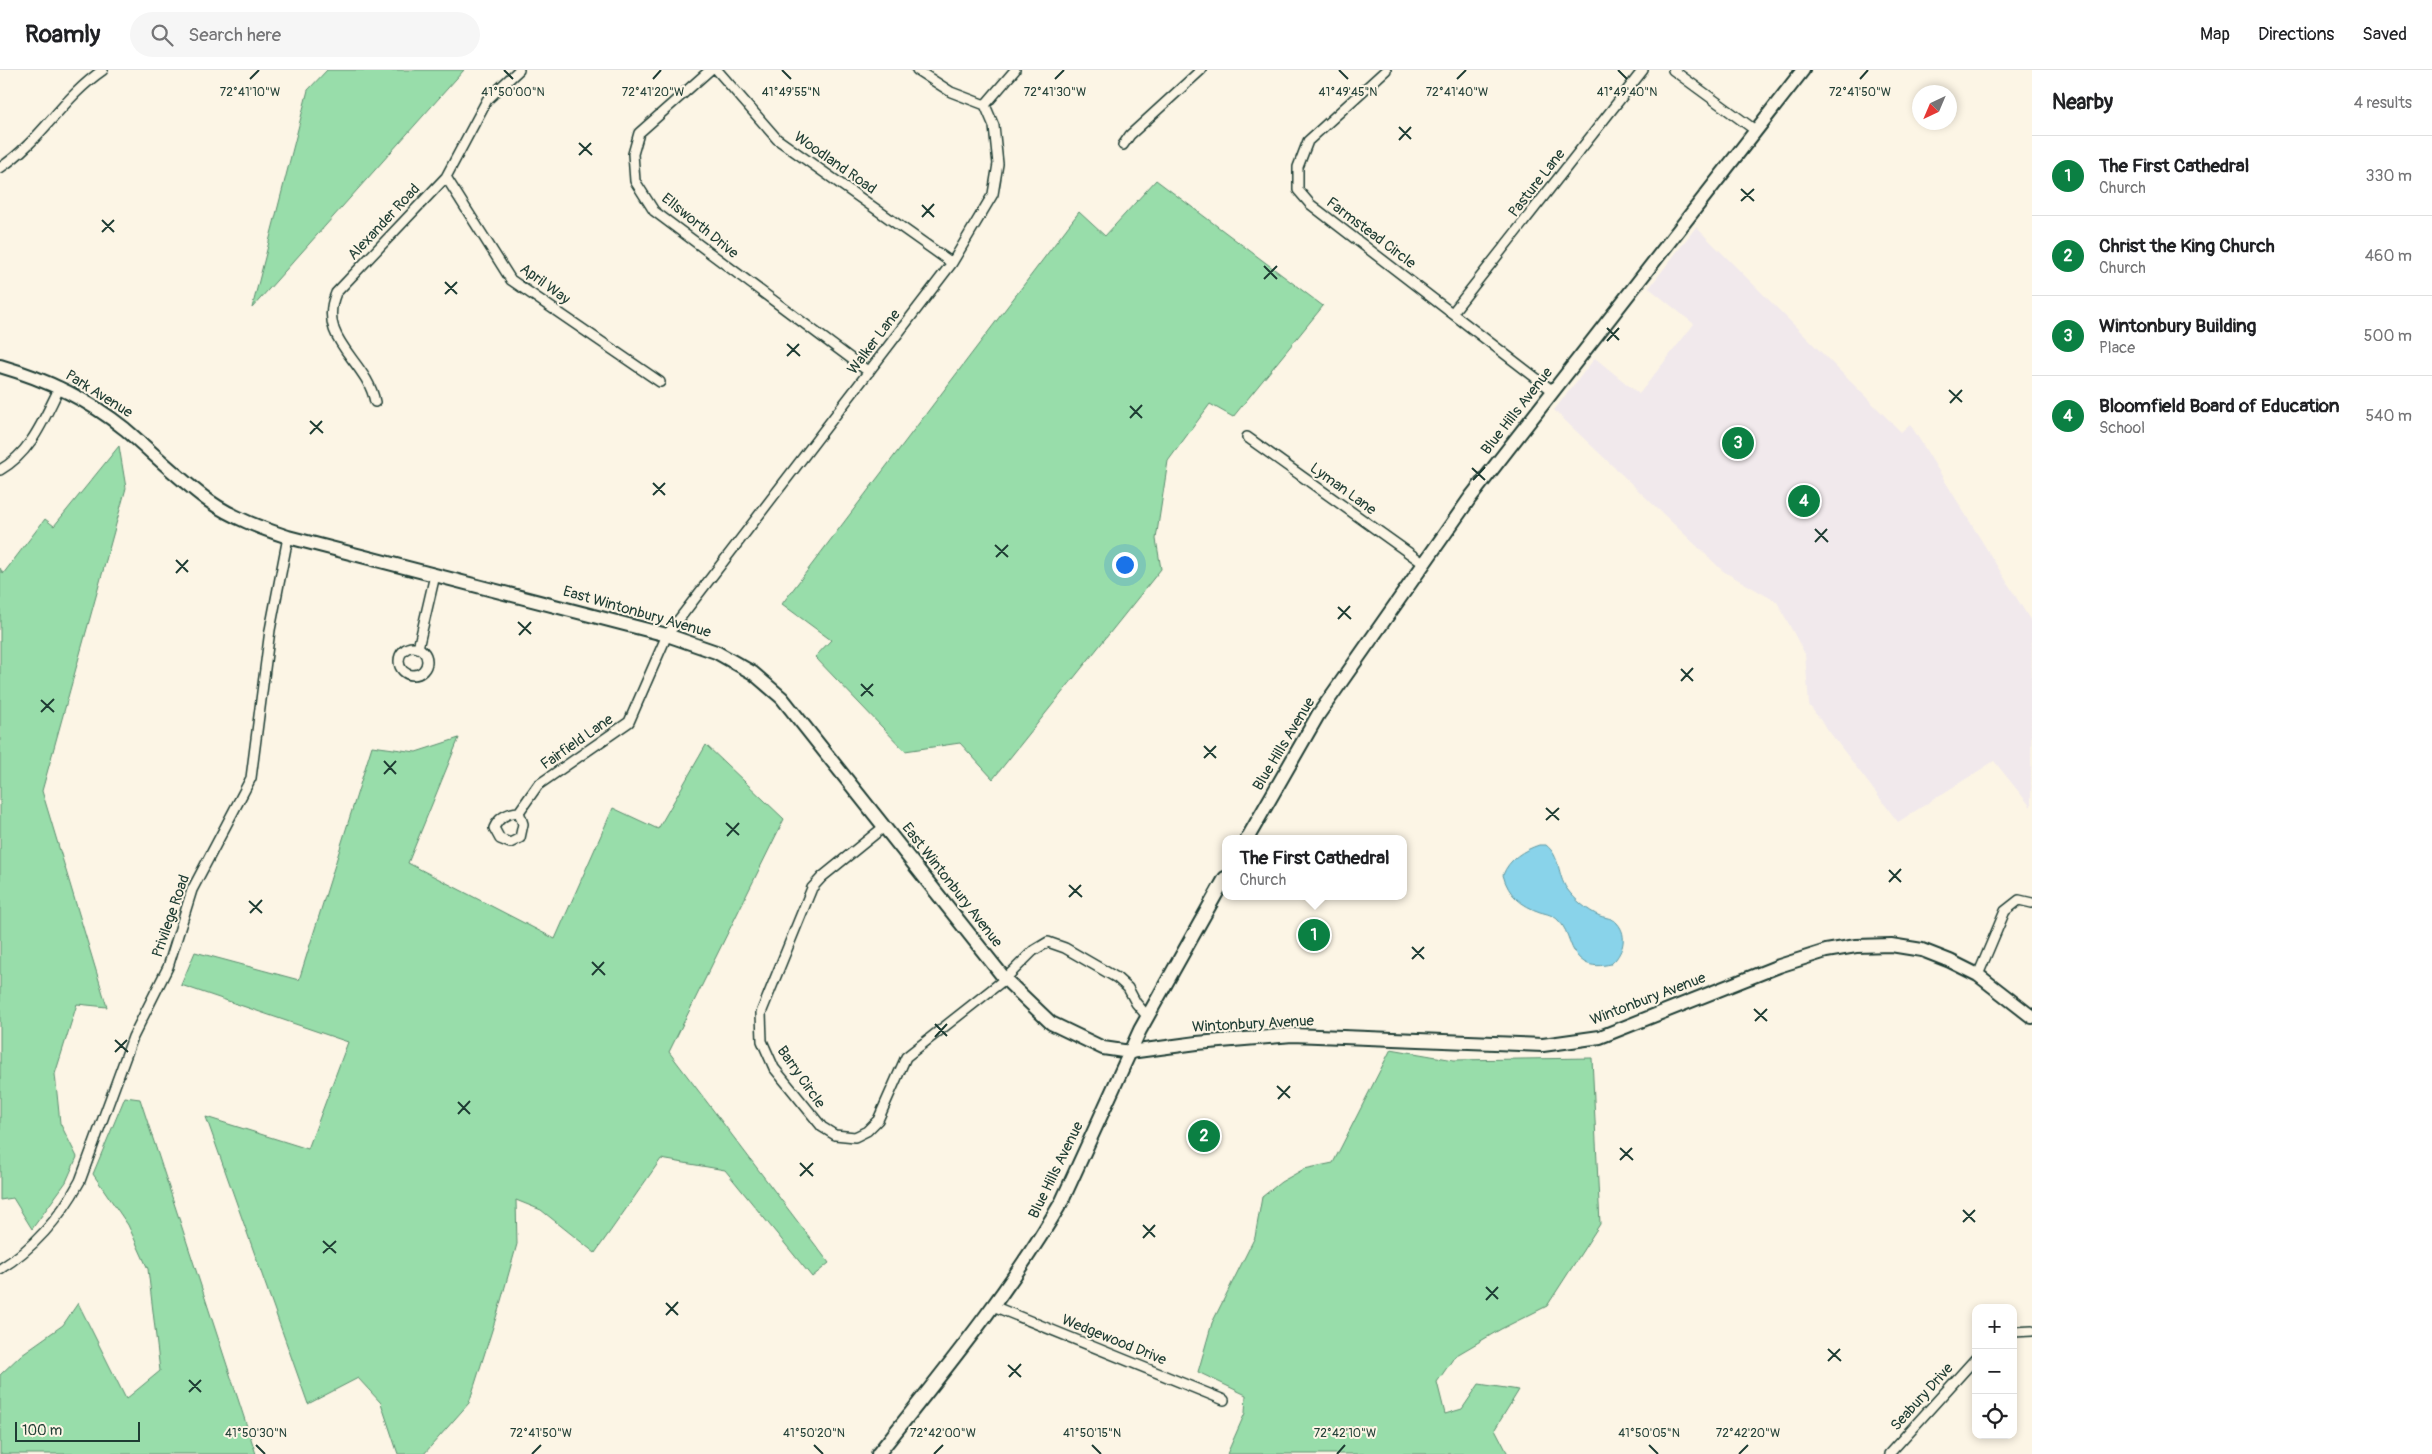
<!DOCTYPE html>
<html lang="en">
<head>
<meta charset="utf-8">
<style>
	body { margin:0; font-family:Pangolin,sans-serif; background:#f6f6f6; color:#202124 }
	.controls { position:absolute; right:15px; bottom:15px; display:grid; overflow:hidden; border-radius:10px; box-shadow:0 2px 8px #0003 }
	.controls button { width:45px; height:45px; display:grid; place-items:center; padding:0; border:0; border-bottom:1px solid #e0e0e0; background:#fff; color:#202124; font:25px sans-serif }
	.compass { position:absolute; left:1912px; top:15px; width:45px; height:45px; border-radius:50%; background:#fff; box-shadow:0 2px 8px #0003; rotate:224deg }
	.scale { position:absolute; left:15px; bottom:12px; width:125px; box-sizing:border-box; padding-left:5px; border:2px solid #1f3d34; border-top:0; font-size:14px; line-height:18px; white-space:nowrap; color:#1f3d34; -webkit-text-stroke:4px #fcf5e5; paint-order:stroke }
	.you { position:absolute; left:1124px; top:494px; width:18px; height:18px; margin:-12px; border:4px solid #fff; border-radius:50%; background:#1a73e8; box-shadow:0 0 0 8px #1a73e833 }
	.badge { display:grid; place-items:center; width:32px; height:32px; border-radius:50%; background:#0b8043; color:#fff; font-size:16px; font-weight:700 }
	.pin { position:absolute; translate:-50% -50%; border:2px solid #fff; box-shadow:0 1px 5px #0006 }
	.popup { position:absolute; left:1222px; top:765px; width:185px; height:65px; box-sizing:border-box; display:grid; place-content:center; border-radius:10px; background:#fff; filter:drop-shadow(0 1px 4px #0005); font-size:16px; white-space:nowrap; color:#757577 }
	.popup b { font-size:19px; color:#202124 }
	.popup::after { content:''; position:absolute; left:50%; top:100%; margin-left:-10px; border:10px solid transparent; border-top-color:#fff }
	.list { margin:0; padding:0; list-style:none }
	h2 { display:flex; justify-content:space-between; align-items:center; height:65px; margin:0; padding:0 20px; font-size:21px }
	h2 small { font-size:16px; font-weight:400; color:#757577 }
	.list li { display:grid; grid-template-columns:32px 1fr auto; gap:15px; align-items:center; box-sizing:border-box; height:80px; padding:0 20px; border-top:1px solid #e0e0e0 }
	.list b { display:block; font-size:19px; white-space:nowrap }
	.list p { margin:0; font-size:16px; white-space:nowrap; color:#757577 }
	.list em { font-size:16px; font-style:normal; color:#757577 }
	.icon { flex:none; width:28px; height:28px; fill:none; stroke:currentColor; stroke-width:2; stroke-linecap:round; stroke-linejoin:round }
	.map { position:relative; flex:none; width:2032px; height:1384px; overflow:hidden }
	header { display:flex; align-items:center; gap:30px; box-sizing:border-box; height:70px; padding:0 25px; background:#fff; border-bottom:1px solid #e0e0e0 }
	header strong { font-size:24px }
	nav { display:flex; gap:28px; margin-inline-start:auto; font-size:18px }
	.search { width:350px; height:45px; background:#f6f6f6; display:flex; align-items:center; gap:12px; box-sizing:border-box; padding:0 18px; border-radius:28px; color:#757577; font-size:19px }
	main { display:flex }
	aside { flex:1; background:#fff }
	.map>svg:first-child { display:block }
	.built { fill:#f1e9ec }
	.green { fill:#98ddaa; stroke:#5c8d6f }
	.water { fill:#89d3ea; stroke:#5f97a1 }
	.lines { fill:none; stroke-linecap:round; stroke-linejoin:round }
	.minor-casing { stroke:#1f3d34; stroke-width:12 }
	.secondary-casing { stroke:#1f3d34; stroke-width:16 }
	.minor { stroke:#fcf5e5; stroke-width:9 }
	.secondary { stroke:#fcf5e5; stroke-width:12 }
	.ticks { fill:none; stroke:#1f3d34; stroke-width:2 }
	.labels { text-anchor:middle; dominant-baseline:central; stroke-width:4; stroke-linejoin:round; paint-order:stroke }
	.street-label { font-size:15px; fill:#1f3d34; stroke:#fcf5e5 }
	.ticks-label { font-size:12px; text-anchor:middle; fill:#1f3d34; stroke:#fcf5e5; stroke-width:4; stroke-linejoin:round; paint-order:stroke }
</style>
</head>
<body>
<header>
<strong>Roamly</strong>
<div class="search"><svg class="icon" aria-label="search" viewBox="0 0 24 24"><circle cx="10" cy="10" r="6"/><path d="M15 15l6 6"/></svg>Search here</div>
<nav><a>Map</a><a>Directions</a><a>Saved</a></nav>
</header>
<main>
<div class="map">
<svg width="2032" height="1384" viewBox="0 0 2032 1384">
	<rect width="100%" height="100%" fill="#fcf5e5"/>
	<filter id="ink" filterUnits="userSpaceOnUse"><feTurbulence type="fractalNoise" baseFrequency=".02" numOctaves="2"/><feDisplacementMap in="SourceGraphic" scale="10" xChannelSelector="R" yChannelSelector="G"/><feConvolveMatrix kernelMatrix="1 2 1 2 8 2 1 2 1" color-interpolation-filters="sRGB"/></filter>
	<g filter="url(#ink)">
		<path class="built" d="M1696,157L1901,362L1910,354L2032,553L2031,737L1994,691L1898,752L1809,635L1805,584L1777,532L1723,501L1554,340L1595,288L1639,324L1694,254L1649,218Z"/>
		<path class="green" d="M327,0H464L252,238L308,20Z
			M1156,110L1323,236L1233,347L1210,334L1168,391L1156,469L1161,499L993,709L960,673L905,681L815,587L831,570L782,534L1079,142L1105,166Z
			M119,376L126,418L42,721L107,937L77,934L55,1004L60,1053L77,1087L66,1112L32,1159L13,1128L0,1130V498L3,504L45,449L54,456Z
			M459,668L408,793L555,869L613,738L658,759L706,675L784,749L669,982L829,1193L812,1207L725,1100L661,1089L595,1183L541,1140L516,1130L517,1174L499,1238L469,1333L424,1384H398L381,1333L358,1308L308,1334L206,1047L308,1079L348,972L181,915L195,882L299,910L372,676L416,682Z
			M1391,979L1454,990L1592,988L1600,1154L1547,1236L1501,1259L1455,1286L1437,1312L1445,1344L1462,1339L1479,1314L1519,1320L1495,1359L1508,1384H1227L1245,1343L1246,1325L1198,1302L1212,1253L1255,1167L1262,1127L1281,1112L1304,1099L1333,1093Z
			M125,1027L140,1029L256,1384H0V1305L22,1284L63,1255L78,1233L126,1329L160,1301L148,1199L128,1155L93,1104Z"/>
		<path class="water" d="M1539,775H1546C1561,787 1557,805 1567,819C1575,830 1588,841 1600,846C1606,848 1613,848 1617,853C1629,866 1622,885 1611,894C1602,896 1592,897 1584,892C1568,882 1571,862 1558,850C1553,845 1547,844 1540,842C1522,836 1508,825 1503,805C1509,789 1524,780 1539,775Z"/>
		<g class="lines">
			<g class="minor-casing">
				<path id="minor" d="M710,0L639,63L633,84L635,111L654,141L869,302
					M717,0L777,69L952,193
					M1386,0L1308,71L1298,97V120L1310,134L1553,321
					M1673,0L1755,60
					M985,35L1015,0
					M1123,75L1130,65L1201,0
					M0,98C42,70 61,29 103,0
					M446,107L511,210L660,312
					M1453,242L1643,0
					M375,332C367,290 316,270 336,223L446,107L487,30L519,0
					M1247,367L1423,493
					M0,400C32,382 44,348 60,317
					M399 591a14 14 0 1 1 28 0a14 14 0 1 1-28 0Z
					M418,578L435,505
					M519,742L523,754L520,768L510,773L500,769L494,758C499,747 507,743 519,742L538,715L629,652L667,565L952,193L993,124L998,94L994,56L985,35L951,22L917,0
					M885,756L822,807L812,818L761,943L762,971L774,998L822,1057L835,1065L855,1067L867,1061L878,1050L906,987L1005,909L1033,881L1048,872L1065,878L1117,908L1128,918L1136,933L1147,946
					M1978,905L2005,841L2019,830L2032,833
					M0,1199C34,1178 61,1146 80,1111L133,967L168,897L192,820L251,708L270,560L288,467
					M993,1236L1224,1330
					M2013,1262L2032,1261
					M1889,1384L1976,1288"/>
			</g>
			<g class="secondary-casing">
				<path id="secondary" d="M0,296C45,309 88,329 125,359C153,383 179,409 209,431C233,448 261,458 288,467L667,565L716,582L753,603L782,628L1005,909L1051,953L1103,978L1130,982L1197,973L1292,965L1543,975L1600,967L1779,896L1826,881L1856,876L1891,875L1922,880L1950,891L1978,905L2032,947
					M1247,769L1318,645L1470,428L1803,0
					M878,1384C943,1302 1010,1221 1062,1131L1140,960L1225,808"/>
			</g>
			<use href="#minor" class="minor"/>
			<use href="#secondary" class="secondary"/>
		</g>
	</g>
	<path class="ticks" d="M504,0L513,9M782,0L791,9M1339,0L1348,9M1618,0L1627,9M250,9L259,0M653,9L661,0M1055,9L1064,0M1457,9L1466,0M1860,9L1868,0M1399,57L1411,69M1399,70L1411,57M579,73L592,85M579,85L591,73M1741,119L1754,131M1741,131L1754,119M922,135L934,147M922,147L934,134M102,150L114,162M102,162L114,150M1264,196L1277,209M1264,209L1277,196M445,212L457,224M445,224L457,212M1607,258L1619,270M1607,271L1619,258M787,274L800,286M787,286L799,274M1949,320L1962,332M1950,333L1962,320M1130,336L1142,348M1130,348L1142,335M310,351L323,363M310,364L322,351M1472,398L1485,410M1473,410L1485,397M653,413L665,425M653,425L665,413M1815,459L1828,472M1815,472L1827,459M995,475L1008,487M996,487L1008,475M176,490L188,502M176,503L188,490M1338,537L1351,549M1338,549L1350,536M518,552L531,564M519,565L531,552M1681,599L1693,611M1681,611L1693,598M861,614L873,626M861,626L873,614M41,630L54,642M41,642L54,629M1204,676L1216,688M1204,688L1216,676M384,691L396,704M384,704L396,691M1546,738L1559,750M1546,750L1559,738M726,753L739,765M727,766L739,753M1889,800L1901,812M1889,812L1901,799M1069,815L1082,827M1069,827L1081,815M249,831L262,843M250,843L262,830M1412,877L1424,889M1412,889L1424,877M592,892L605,905M592,905L604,892M1754,939L1767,951M1755,951L1767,939M935,954L947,966M935,967L947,954M115,970L128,982M115,982L127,970M1277,1016L1290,1028M1278,1029L1290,1016M458,1032L470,1044M458,1044L470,1031M1620,1078L1633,1090M1620,1090L1632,1078M800,1093L813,1106M800,1106L813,1093M1963,1140L1975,1152M1963,1152L1975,1140M1143,1155L1155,1167M1143,1168L1155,1155M323,1171L336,1183M323,1183L336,1171M1486,1217L1498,1229M1486,1230L1498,1217M666,1233L678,1245M666,1245L678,1232M1828,1279L1841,1291M1828,1291L1840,1279M1008,1295L1021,1307M1009,1307L1021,1294M189,1310L201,1322M189,1322L201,1310M256,1375L265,1384M814,1375L823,1384M1092,1375L1101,1384M1649,1375L1658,1384M532,1384L541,1375M934,1384L943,1375M1337,1384L1345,1375M1739,1384L1748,1375"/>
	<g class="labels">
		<g class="street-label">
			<text transform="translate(835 93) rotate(35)">Woodland Road</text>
			<text transform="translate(1537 113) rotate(-52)">Pasture Lane</text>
			<text transform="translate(384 152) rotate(-47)">Alexander Road</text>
			<text transform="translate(700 156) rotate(39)">Ellsworth Drive</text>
			<text transform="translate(1371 163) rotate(37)">Farmstead Circle</text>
			<text transform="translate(545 214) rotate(36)">April Way</text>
			<text transform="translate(874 272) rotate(-53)">Walker Lane</text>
			<text transform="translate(99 324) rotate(32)">Park Avenue</text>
			<text transform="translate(1517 341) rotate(-52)">Blue Hills Avenue</text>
			<text transform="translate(1343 419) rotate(36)">Lyman Lane</text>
			<text transform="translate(637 542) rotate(16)">East Wintonbury Avenue</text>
			<text transform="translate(577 672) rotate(-35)">Fairfield Lane</text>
			<text transform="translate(1284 674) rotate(-59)">Blue Hills Avenue</text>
			<text transform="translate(952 815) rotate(52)">East Wintonbury Avenue</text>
			<text transform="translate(171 846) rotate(-71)">Privilege Road</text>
			<text transform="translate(1648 929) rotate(-21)">Wintonbury Avenue</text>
			<text transform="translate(1253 954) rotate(-3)">Wintonbury Avenue</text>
			<text transform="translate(801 1007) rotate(55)">Barry Circle</text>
			<text transform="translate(1056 1100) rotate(-64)">Blue Hills Avenue</text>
			<text transform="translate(1114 1270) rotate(22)">Wedgewood Drive</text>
			<text transform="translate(1922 1327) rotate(-48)">Seabury Drive</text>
		</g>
	</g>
	<g class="ticks-label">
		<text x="513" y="26">41°50'00"N</text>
		<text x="791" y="26">41°49'55"N</text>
		<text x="1348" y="26">41°49'45"N</text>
		<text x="1627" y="26">41°49'40"N</text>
		<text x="653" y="26">72°41'20"W</text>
		<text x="1860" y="26">72°41'50"W</text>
		<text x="250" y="26">72°41'10"W</text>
		<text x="1055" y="26">72°41'30"W</text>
		<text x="1457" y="26">72°41'40"W</text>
		<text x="541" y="1367">72°41'50"W</text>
		<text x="943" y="1367">72°42'00"W</text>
		<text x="1345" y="1367">72°42'10"W</text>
		<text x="1748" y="1367">72°42'20"W</text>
		<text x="256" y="1367">41°50'30"N</text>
		<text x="814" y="1367">41°50'20"N</text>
		<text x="1092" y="1367">41°50'15"N</text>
		<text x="1649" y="1367">41°50'05"N</text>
	</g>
</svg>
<div class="controls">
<button>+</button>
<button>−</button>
<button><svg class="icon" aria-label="locate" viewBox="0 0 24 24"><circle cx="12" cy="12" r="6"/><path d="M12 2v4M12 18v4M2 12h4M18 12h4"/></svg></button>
</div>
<svg class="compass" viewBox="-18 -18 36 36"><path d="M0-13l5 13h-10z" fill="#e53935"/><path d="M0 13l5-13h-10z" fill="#757577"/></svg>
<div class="scale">100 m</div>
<div class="you"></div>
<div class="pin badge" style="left:1314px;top:865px">1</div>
<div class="popup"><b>The First Cathedral</b>Church</div>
<div class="pin badge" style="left:1204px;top:1066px">2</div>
<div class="pin badge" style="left:1738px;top:373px">3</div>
<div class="pin badge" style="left:1804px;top:431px">4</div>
</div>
<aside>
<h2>Nearby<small>4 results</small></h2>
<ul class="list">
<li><span class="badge">1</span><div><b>The First Cathedral</b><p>Church</p></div><em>330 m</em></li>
<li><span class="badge">2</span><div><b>Christ the King Church</b><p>Church</p></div><em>460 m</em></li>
<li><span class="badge">3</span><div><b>Wintonbury Building</b><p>Place</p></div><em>500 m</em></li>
<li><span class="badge">4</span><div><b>Bloomfield Board of Education</b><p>School</p></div><em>540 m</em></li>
</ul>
</aside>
</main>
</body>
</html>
